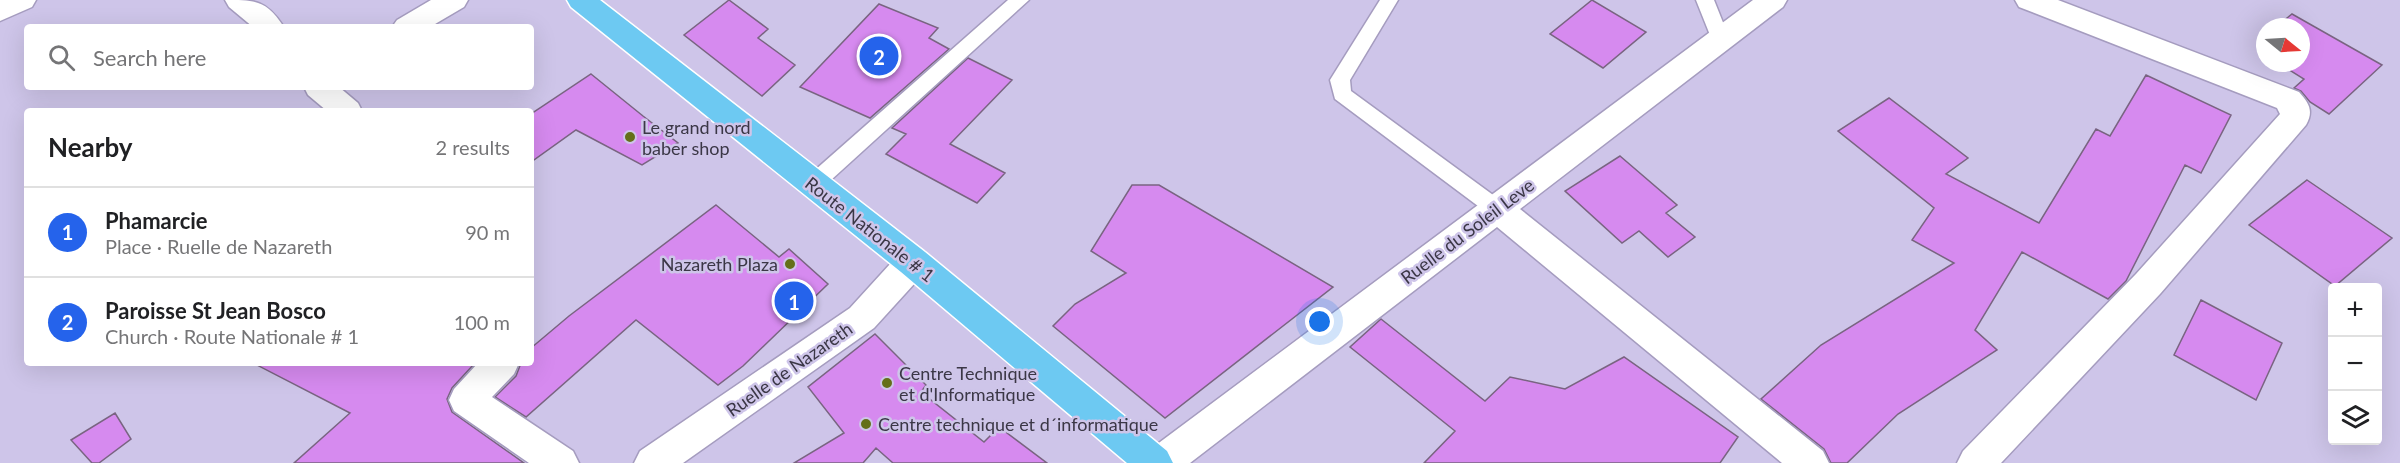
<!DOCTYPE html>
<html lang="en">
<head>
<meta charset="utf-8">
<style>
	body { margin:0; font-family:Lato,sans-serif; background:#f2f2f2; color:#202124 }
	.controls { position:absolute; right:18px; bottom:18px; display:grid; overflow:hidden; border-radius:6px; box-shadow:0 6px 24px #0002 }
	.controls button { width:54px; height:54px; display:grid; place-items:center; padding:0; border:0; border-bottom:2px solid #e0e0e0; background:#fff; color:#202124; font:30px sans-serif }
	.compass { position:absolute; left:2256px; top:18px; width:54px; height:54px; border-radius:50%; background:#fff; box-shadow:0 6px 24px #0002; rotate:108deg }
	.you { position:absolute; left:1320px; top:322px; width:21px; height:21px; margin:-15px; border:4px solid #fff; border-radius:50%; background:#1a73e8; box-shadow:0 0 0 9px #1a73e833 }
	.badge { display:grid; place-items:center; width:39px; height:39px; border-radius:50%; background:#2563eb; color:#fff; font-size:20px; font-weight:700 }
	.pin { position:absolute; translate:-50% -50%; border:3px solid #fff; box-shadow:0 2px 6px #0006 }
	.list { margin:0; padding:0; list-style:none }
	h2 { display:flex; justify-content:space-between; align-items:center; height:78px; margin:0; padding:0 24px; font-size:26px }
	h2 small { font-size:20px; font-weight:400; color:#757577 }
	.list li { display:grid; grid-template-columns:39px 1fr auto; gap:18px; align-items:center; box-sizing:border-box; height:90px; padding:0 24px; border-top:2px solid #e0e0e0 }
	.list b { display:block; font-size:22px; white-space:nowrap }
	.list p { margin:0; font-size:20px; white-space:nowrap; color:#757577 }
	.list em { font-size:20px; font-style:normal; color:#757577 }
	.icon { flex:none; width:33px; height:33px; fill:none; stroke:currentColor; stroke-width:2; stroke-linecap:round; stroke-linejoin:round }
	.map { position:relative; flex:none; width:2400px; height:463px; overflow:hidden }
	.search { position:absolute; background:#fff; box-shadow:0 6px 24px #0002; left:24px; top:24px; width:510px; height:66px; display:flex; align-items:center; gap:15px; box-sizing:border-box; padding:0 21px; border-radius:6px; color:#757577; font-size:22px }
	.panel { position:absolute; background:#fff; box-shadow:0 6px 24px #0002; left:24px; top:108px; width:510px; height:258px; border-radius:6px }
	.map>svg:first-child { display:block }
	.building { fill:#d68aef; stroke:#796481; stroke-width:1.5 }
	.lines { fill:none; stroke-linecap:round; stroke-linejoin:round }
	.lane-casing { stroke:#a59cbf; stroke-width:3 }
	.street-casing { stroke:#a59cbf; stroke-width:3 }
	.primary-casing { stroke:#fff; stroke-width:3 }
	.lane { fill:#fff; fill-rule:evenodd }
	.street { fill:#fff; fill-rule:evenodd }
	.primary { fill:#6dc9f2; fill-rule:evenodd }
	.poi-dot { fill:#646f19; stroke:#cec5e9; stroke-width:2 }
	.labels { text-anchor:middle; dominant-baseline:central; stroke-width:5; stroke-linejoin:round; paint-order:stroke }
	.poi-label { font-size:18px; fill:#3b3746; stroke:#cec5e9; text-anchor:start }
	.street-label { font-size:18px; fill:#3b3746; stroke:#cec5e9 }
</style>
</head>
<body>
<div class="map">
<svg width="2400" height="463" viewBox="0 0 2400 463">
	<rect width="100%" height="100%" fill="#cec5e9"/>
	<path class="building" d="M729,0L768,29L758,38L795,65L762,96L684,35Z
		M1592,0L1646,32L1603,68L1550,34Z
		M879,4L938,28L929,38L949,49L870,118L800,87Z
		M2292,14L2382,65L2329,114L2310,102L2301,91L2294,88L2304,79L2278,63H2301V27H2276Z
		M968,58L1012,80L950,144L1005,173L977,203L886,154L906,134L892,128Z
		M591,74L643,116L678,143L642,165L576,130L531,162V114Z
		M2146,75L2231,115L2201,173L2185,165L2126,281L2108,299L2022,252L1975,330L1997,350L1898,414L1847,463H1831L1824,449L1761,399L1821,345L1954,263L1912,240L1934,208L1838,131L1889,98L1968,158L1946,174L2039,223L2096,129L2110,136Z
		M1620,156L1677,205L1666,213L1695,237L1668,257L1639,231L1622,243L1565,191Z
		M2307,180L2392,238L2335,286L2249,225Z
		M1132,185H1159L1333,287L1165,418L1053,326L1075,304L1126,273L1091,251Z
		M716,205L779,257L789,249L828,284L743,366L718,385L636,320L526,417L495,397L516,376L521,363H531V348L569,316Z
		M2201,300L2282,343L2256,400L2174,355Z
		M1381,319L1485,401L1510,377L1565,389L1624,357L1738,437L1720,463H1424L1455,431L1350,347Z
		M875,334L926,385L921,392L984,442L999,427L1047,463H893L876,448L863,463H794L844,433L808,387Z
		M253,363H475L452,388L447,399L452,412L524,463H294L350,413Z
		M115,413L131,439L99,463H92L71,440Z"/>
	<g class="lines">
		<g class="lane-casing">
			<path id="lane" d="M1008,0H1029L820,190L813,192L806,190L803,184L806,178Z
				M1380,0H1398L1350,80L1351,91L1504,203L1507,209L1504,215L1497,217L1490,215L1335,99L1330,80Z
				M1696,0H1714L1730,40L1728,45L1721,47L1714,45Z"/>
		</g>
		<g class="street-casing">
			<path id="street" d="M0,0H36L32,7L0,21Z
				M225,0C256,0 266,0 284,27H253L229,7Z
				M431,0H468L464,7L430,27H392L397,20Z
				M1753,0H1787L1783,7L1520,209L1823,451L1829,463H1782L1497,227L1190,463H1142L1148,451Z
				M2015,0H2058L2299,92C2309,103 2314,111 2306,125L2160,294L2001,463H1957L1963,451L2136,274L2280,114L2277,108L2019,7Z
				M304,87H339L358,103L362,111H327L308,95Z
				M913,248L925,252L930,262L925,272L874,328L683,463H634L640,451L850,308L901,252Z
				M478,363H519L514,374L492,397L573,451L579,463H529L454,411L449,400L454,389Z"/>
		</g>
		<g class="primary-casing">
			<path id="primary" d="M567,0H600L925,252L1167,451L1173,463H1127L901,272L571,7Z"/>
		</g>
		<use href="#lane" class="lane"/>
		<use href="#street" class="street"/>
		<use href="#primary" class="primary"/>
	</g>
	<g class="poi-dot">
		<circle cx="630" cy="137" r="6"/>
		<circle cx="790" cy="264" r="6"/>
		<circle cx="887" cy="383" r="6"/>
		<circle cx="866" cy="424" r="6"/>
	</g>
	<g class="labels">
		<g class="poi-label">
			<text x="642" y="127">Le grand nord<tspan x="642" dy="21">baber shop</tspan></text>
			<text x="778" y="264" text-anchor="end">Nazareth Plaza</text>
			<text x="899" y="373">Centre Technique<tspan x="899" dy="21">et d'Informatique</tspan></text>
			<text x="878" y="424">Centre technique et d´informatique</text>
		</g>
		<g class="street-label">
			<text transform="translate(870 229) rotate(38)">Route Nationale # 1</text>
			<text transform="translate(1467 231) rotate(-37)">Ruelle du Soleil Leve</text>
			<text transform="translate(789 369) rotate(-35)">Ruelle de Nazareth</text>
		</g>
	</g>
</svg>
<div class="controls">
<button>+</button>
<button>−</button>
<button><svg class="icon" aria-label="layers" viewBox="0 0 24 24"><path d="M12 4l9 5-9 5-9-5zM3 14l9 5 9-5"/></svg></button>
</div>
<svg class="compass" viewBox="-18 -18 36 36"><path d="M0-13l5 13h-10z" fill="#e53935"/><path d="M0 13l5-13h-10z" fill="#757577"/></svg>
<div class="you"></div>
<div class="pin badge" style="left:794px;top:301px">1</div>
<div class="pin badge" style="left:879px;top:56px">2</div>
<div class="search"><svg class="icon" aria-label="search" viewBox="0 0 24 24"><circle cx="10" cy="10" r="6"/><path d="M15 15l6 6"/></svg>Search here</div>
<section class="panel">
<h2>Nearby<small>2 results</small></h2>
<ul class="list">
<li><span class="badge">1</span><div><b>Phamarcie</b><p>Place · Ruelle de Nazareth</p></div><em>90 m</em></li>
<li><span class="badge">2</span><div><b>Paroisse St Jean Bosco</b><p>Church · Route Nationale # 1</p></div><em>100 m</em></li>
</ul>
</section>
</div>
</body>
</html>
